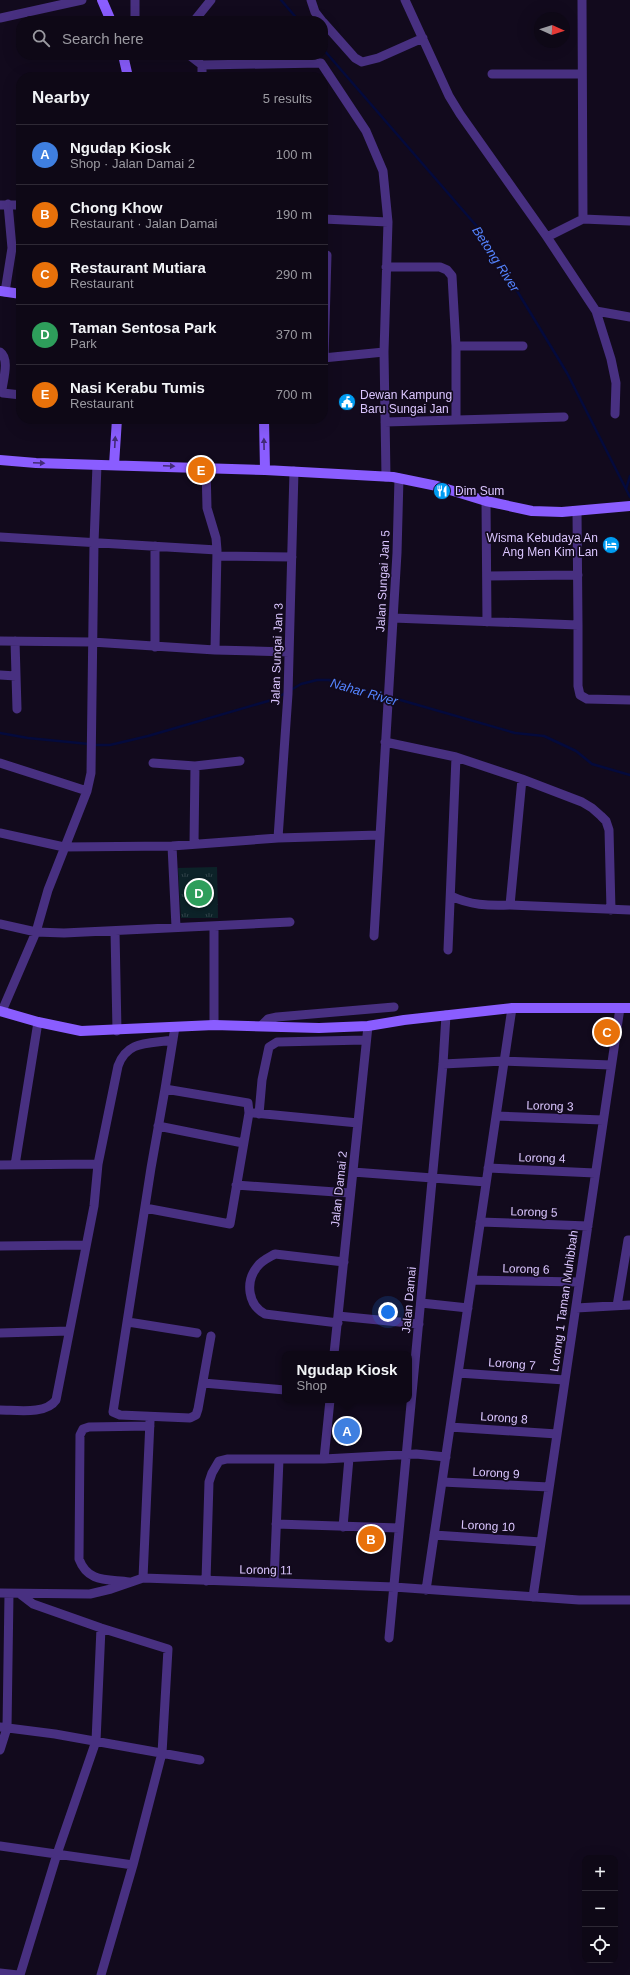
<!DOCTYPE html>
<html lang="en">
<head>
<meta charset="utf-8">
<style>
	body { margin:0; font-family:Helvetica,sans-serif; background:#17111f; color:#f1f3f6 }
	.controls { position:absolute; right:12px; bottom:12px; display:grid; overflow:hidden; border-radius:8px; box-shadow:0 4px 16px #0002 }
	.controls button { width:36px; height:36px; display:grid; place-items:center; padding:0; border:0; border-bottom:1px solid #2e2935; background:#0e0816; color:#f1f3f6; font:20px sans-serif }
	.compass { position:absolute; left:534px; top:12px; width:36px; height:36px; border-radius:50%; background:#0e0816; box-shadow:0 4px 16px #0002; rotate:93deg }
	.you { position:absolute; left:388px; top:1312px; width:14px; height:14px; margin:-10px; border:3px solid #fff; border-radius:50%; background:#1a73e8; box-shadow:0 0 0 6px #1a73e833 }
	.badge { display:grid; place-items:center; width:26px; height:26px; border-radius:50%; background:#009cf1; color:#fff; font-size:13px; font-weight:700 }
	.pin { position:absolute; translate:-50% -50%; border:2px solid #fff; box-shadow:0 1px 4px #0006 }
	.popup { position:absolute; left:282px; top:1351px; width:130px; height:52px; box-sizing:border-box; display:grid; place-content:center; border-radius:8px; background:#0e0816; filter:drop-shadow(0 1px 3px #0005); font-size:13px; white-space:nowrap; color:#9b9aa1 }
	.popup b { font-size:15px; color:#f1f3f6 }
	.popup::after { content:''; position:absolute; left:50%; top:100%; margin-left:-8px; border:8px solid transparent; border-top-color:#0e0816 }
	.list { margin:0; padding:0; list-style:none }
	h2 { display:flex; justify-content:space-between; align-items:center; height:52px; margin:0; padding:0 16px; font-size:17px }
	h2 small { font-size:13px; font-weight:400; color:#9b9aa1 }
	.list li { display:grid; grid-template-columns:26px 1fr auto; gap:12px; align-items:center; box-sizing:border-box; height:60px; padding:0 16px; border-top:1px solid #2e2935 }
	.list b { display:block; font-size:15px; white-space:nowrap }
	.list p { margin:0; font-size:13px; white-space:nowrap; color:#9b9aa1 }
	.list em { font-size:13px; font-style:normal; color:#9b9aa1 }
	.icon { flex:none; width:22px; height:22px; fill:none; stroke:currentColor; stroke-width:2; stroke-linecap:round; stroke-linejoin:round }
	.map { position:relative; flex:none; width:630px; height:1975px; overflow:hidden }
	.search { position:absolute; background:#0e0816; box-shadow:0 4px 16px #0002; left:16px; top:16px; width:312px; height:44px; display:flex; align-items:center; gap:10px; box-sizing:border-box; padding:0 14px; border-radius:16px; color:#9b9aa1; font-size:15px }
	.panel { position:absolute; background:#0e0816; box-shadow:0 4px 16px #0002; left:16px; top:72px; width:312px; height:352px; border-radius:16px }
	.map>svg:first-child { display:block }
	.park { fill:url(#park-tufts) }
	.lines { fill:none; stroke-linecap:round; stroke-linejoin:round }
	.stream { stroke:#040a3c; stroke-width:2.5 }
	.street { stroke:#483081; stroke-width:9 }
	.secondary { stroke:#8a5dff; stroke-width:10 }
	.oneway { fill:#422b77 }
	.labels { text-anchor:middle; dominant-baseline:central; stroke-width:3.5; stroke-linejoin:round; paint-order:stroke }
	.poi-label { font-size:12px; fill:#dbc6ff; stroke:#120a1d; text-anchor:start }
	.street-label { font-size:12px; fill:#dbc6ff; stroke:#120a1d }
	.water-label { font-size:13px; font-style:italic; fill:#5484ff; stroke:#120a1d }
</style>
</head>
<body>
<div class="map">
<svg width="630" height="1975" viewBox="0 0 630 1975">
	<defs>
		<pattern id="park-tufts" width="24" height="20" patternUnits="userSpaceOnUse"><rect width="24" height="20" fill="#0c2228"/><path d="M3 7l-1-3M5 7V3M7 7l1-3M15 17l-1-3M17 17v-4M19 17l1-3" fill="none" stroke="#2f4148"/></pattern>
	</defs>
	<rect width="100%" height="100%" fill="#120a1d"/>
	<path class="park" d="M217,867L218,918H181L178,868Z"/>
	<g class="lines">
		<path class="stream" d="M281,0L299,21
			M323,49L480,230L567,373L630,497
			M626,489L630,476
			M291,690L301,684L317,680H329L376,695L397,699L515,733L544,736L576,751L592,764L630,775
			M0,733L28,738L89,744
			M94,745H110L148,736L275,699L287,692"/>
		<path class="street" d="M311,0L315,12L322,21
			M405,0L449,96L460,114L547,237L596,311L611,359L616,383L615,414
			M582,0L583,219
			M0,18L82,0
			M135,21V0
			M194,21L211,0
			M323,22L355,58L362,62L378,58L423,38
			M189,55L202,65L321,63L366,131L383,171L388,222L384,352L386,477
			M492,74H582
			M202,77V65
			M0,205H21
			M323,219L388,222
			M547,237L583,219L630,221
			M386,267H440L447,270L452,276L456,346V420
			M5,292L12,248L8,204
			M596,311L630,317
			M456,346H523
			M0,352C10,359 3,380 2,390L3,393L21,395
			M323,358L384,352
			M324,358L327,255
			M385,422L564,417
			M206,467L207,508L216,538L217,550L215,650
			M486,501L487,622
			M577,511L578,625
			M0,537L217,550
			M155,546V647
			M217,556L292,557
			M487,576L578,575
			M393,618L578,625V686L580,695L587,699L630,700
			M0,641L92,642L215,650L289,652
			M15,641L17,709
			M0,675L16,676
			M385,742L456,757L522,779L582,802L592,808L601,816L606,821L609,830L611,910
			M0,763L87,791
			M153,763L195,766L194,844
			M195,766L240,761
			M0,833L64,847L172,846L278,838L379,835
			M278,838L288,694L294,471
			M172,846L176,927
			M451,896C470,905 488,906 510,905L630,910
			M510,905L522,779
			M0,924L36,932L64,933L290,922
			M115,931L117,1031
			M374,936L397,553L399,478
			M448,950L456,757
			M2,1011L36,932L48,890L87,791L91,773L94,543L97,465
			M214,1025V926
			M262,1025L268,1019L277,1017L394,1007
			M175,1027L165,1089L151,1168L113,1412L120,1415L190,1418L196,1415L198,1409L211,1336
			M443,1064L504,1061L611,1065
			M254,1113L358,1123
			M259,1114L262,1080L269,1047L277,1042L365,1040
			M496,1116L603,1120
			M158,1126L243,1143
			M0,1165L98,1164
			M15,1165L38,1022
			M488,1168L595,1173
			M353,1172L486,1182
			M236,1185L350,1193
			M145,1208L230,1224L249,1113L248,1103L165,1089
			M480,1222L588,1226
			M0,1246L86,1245
			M472,1280L579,1282
			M421,1303L468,1308
			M617,1306L628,1240H630
			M576,1308L630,1305
			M338,1316L419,1324
			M128,1322L197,1333
			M338,1323L265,1314C248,1305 245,1282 257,1267C261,1261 268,1258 275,1254L344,1262
			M0,1333L69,1331
			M334,1354L368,1026
			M458,1373L565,1380
			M203,1383L285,1390
			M0,1410C16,1410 46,1415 56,1400L94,1206L98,1164L118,1066C127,1040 149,1044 173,1040
			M450,1427L557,1434
			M324,1459L330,1400
			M442,1482L549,1487
			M276,1524L399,1528
			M343,1527L349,1458
			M434,1535L541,1542
			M143,1578L150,1421
			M206,1581L209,1482L212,1473L219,1461L227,1459H324L416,1454L446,1457
			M129,1582C107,1579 88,1583 79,1559L80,1435L83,1429L89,1427L150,1426
			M274,1582L279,1459
			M426,1590L512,1008
			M0,1593L90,1594L111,1589L143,1578L394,1587L579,1600H630
			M20,1594L33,1604L101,1628L168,1649L162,1753L133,1865L101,1975
			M533,1597L620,1008
			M389,1638L443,1064L446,1015
			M0,1727L55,1734L200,1760
			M0,1750L7,1728L9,1594
			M0,1846L133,1865
			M0,1973L18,1975
			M20,1975L57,1854L96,1741L101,1628"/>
		<path class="secondary" d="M102,0L111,21
			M123,55L128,77
			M0,291L21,294
			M264,419L265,470
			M0,460L36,463L265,470L393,477L437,486L486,501L532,511L562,512L630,506
			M114,465L117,419
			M0,1011L38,1022L81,1031L214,1025L319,1028L368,1026L404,1020L512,1008H630"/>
	</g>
	<defs><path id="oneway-solid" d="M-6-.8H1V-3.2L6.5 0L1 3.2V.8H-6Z"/></defs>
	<g class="oneway">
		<use href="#oneway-solid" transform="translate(115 442) rotate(-87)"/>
		<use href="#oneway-solid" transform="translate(264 444) rotate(-91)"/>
		<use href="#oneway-solid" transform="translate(39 463) rotate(2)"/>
		<use href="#oneway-solid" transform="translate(169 466) rotate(2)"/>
	</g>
	<defs>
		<g id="civic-disc" transform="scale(0.9)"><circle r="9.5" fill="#009cf1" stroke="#120a1d"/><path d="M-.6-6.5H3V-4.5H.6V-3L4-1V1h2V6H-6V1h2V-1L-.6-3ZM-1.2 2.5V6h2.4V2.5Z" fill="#fff"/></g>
		<g id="restaurant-disc" transform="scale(0.9)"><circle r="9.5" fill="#009cf1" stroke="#120a1d"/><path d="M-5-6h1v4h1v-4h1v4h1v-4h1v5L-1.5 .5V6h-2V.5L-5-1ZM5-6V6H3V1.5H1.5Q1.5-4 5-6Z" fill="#fff"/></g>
		<g id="hotel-disc" transform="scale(0.9)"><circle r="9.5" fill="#009cf1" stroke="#120a1d"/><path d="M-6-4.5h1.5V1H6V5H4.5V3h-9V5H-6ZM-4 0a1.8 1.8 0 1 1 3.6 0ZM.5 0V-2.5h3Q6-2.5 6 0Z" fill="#fff"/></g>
	</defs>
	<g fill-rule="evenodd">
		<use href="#civic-disc" x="347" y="402"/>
		<use href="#restaurant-disc" x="442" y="491"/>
		<use href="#hotel-disc" x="611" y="545"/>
	</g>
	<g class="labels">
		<g class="poi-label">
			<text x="360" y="395">Dewan Kampung<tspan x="360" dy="14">Baru Sungai Jan</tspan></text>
			<text x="455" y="491">Dim Sum</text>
			<text x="598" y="538" text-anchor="end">Wisma Kebudaya An<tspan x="598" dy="14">Ang Men Kim Lan</tspan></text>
		</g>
		<g class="street-label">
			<text transform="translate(383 581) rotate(-87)">Jalan Sungai Jan 5</text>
			<text transform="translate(277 654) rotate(-88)">Jalan Sungai Jan 3</text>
			<text transform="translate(550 1106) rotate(2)">Lorong 3</text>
			<text transform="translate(542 1158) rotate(2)">Lorong 4</text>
			<text transform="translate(339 1189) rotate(-84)">Jalan Damai 2</text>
			<text transform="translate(534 1212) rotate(2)">Lorong 5</text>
			<text transform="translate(526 1269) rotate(2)">Lorong 6</text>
			<text transform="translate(409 1300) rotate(-85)">Jalan Damai</text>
			<text transform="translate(564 1301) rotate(-82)">Lorong 1 Taman Muhibbah</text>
			<text transform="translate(512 1364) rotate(4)">Lorong 7</text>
			<text transform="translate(504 1418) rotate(4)">Lorong 8</text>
			<text transform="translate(496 1473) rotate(3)">Lorong 9</text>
			<text transform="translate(488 1526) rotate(3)">Lorong 10</text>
			<text transform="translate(266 1570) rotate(1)">Lorong 11</text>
		</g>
		<g class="water-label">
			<text transform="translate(496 259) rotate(57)">Betong River</text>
			<text transform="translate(364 692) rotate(16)">Nahar River</text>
		</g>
	</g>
</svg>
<div class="controls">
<button>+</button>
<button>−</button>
<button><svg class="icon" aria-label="locate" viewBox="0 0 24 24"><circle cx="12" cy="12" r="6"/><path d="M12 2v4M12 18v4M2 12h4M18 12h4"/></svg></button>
</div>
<svg class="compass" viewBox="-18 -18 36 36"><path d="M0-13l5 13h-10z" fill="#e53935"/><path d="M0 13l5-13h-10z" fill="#9b9aa1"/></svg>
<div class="you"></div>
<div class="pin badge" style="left:347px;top:1431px;background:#3f7fe0">A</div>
<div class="popup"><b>Ngudap Kiosk</b>Shop</div>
<div class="pin badge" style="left:371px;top:1539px;background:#e8710a">B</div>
<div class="pin badge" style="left:607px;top:1032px;background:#e8710a">C</div>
<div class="pin badge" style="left:199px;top:893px;background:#2e9e5b">D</div>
<div class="pin badge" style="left:201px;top:470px;background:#e8710a">E</div>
<div class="search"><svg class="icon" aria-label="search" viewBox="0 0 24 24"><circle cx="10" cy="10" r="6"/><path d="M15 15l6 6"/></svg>Search here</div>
<section class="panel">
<h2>Nearby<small>5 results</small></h2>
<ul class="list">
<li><span class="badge" style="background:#3f7fe0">A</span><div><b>Ngudap Kiosk</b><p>Shop · Jalan Damai 2</p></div><em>100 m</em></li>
<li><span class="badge" style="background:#e8710a">B</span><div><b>Chong Khow</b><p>Restaurant · Jalan Damai</p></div><em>190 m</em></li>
<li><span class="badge" style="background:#e8710a">C</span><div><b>Restaurant Mutiara</b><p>Restaurant</p></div><em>290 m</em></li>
<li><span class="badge" style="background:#2e9e5b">D</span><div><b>Taman Sentosa Park</b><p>Park</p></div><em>370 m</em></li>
<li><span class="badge" style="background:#e8710a">E</span><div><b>Nasi Kerabu Tumis</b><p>Restaurant</p></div><em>700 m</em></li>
</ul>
</section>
</div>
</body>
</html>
